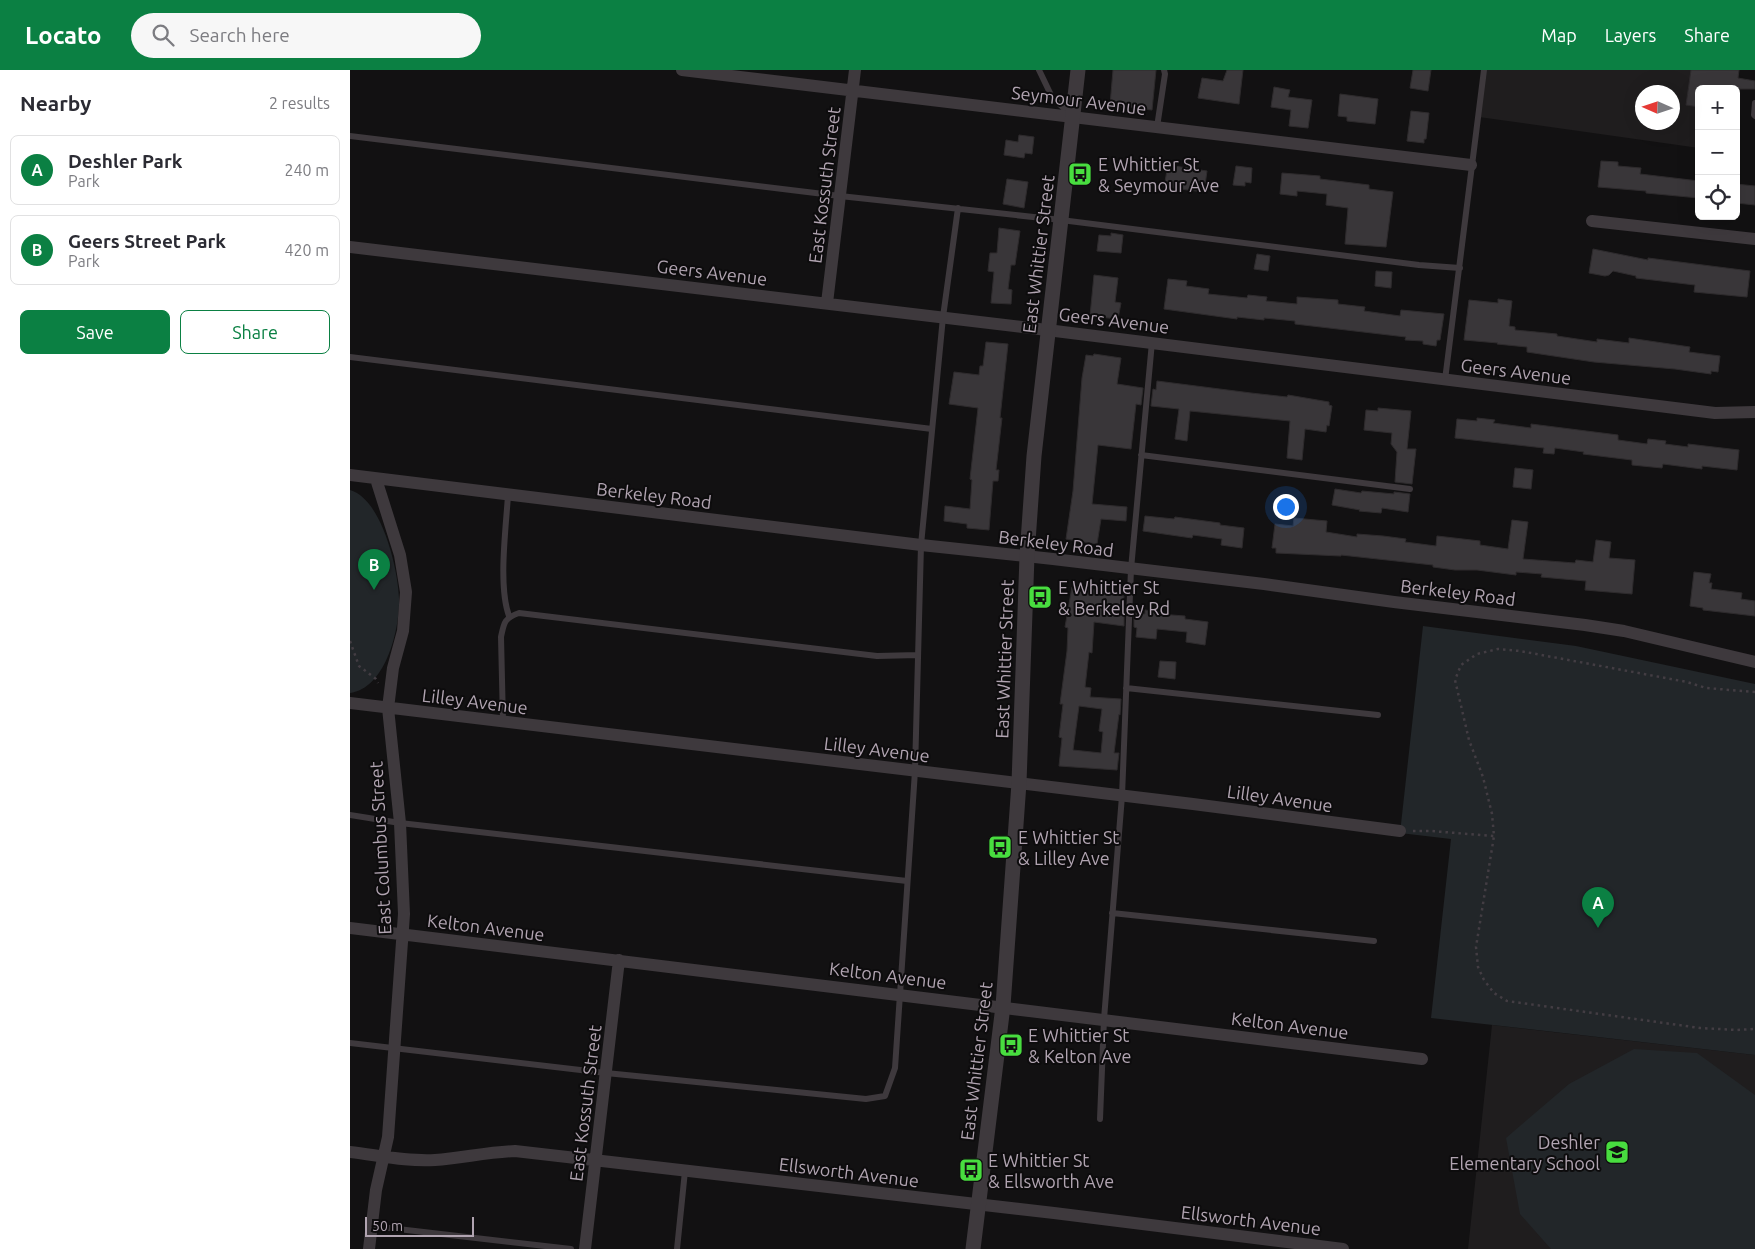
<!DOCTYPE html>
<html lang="en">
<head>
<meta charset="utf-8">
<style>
	body { margin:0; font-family:Ubuntu,sans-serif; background:#f7f7f7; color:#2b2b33 }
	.controls { position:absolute; right:15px; top:15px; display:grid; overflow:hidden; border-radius:8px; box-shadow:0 5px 20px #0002 }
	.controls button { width:45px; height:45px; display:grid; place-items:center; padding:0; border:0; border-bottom:1px solid #e1e1e2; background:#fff; color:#2b2b33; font:25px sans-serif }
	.compass { position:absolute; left:1285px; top:15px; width:45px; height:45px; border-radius:50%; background:#fff; box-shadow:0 5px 20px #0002; rotate:273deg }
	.scale { position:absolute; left:15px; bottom:12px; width:109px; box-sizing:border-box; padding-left:5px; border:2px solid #b1a4b1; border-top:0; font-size:14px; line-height:18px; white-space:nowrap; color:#b1a4b1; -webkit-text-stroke:4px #0d0c0d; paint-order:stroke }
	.you { position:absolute; left:935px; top:436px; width:18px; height:18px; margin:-12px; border:4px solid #fff; border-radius:50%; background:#1a73e8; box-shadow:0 0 0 8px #1a73e833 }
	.badge { display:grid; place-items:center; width:32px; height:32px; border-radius:50%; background:#0b8043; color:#fff; font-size:16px; font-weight:700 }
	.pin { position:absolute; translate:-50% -41px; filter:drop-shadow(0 1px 2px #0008) }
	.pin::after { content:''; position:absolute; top:26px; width:18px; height:15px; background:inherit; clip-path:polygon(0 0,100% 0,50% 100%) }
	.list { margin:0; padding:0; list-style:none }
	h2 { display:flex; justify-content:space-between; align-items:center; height:65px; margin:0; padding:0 20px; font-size:21px }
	h2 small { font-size:16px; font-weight:400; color:#7c7c81 }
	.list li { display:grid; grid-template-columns:32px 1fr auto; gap:15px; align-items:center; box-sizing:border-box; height:70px; margin:0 10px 10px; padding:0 10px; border:1px solid #e1e1e2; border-radius:8px }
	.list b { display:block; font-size:19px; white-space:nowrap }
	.list p { margin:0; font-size:16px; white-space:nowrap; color:#7c7c81 }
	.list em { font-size:16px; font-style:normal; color:#7c7c81 }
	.actions { display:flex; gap:10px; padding:15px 20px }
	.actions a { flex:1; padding:11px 0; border:1px solid #0b8043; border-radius:8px; text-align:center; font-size:18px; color:#0b8043 }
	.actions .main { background:#0b8043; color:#fff }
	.icon { flex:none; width:28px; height:28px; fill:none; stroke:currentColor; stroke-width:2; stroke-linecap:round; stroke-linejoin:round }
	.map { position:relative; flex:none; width:1405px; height:1179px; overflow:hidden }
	header { display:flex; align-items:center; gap:30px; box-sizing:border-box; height:70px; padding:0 25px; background:#0b8043; color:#fff }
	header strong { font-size:24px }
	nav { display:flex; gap:28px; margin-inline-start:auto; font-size:18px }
	.search { width:350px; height:45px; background:#f7f7f7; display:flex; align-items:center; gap:12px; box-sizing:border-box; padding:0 18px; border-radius:28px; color:#7c7c81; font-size:19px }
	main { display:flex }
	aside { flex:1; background:#fff }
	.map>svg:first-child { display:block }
	.built { fill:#1f1d1e; fill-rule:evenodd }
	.green { fill:#222629 }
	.building { fill:#393639; stroke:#2e2b2d; fill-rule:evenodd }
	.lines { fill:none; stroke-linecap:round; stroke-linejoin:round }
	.path { stroke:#433d43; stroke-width:2.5; stroke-dasharray:2.5 4; stroke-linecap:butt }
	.service { stroke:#3e393d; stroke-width:6 }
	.minor { stroke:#3e393d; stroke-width:12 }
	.tertiary { stroke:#3e393d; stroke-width:15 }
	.labels { text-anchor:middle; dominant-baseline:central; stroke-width:4; stroke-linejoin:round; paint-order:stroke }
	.street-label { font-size:18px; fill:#b1a4b1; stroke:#0d0c0d }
	.poi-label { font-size:18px; fill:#b1a4b1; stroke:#0d0c0d; text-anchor:start }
</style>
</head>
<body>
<header>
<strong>Locato</strong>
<div class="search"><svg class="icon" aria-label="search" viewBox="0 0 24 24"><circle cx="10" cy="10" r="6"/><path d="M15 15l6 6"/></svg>Search here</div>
<nav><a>Map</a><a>Layers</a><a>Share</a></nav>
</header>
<main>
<aside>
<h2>Nearby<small>2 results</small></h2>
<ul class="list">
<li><span class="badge">A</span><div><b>Deshler Park</b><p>Park</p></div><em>240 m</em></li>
<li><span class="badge">B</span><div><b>Geers Street Park</b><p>Park</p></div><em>420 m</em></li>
</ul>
<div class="actions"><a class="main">Save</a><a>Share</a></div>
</aside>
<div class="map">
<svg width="1405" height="1179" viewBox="0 0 1405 1179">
	<rect width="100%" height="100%" fill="#121112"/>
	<path class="built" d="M1135,0H1373L1349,19V78L1129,47ZM1292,22H1322V52H1292Z
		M1142,955L1405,985V1179H1118Z"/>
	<path class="green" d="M0,420C32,429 48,499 49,528C50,559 36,618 0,623Z
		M1073,556L1226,576L1405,614V985L1081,948L1101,769L1050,763Z
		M1284,979L1347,983L1405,1025V1179H1201L1170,1144L1156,1068L1219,1014Z"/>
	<path class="building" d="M763,0H806L802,40L760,35Z
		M877,0H893L889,34L848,28L852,8L873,11Z
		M1063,0H1081L1078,21L1060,18Z
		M1341,0H1389L1388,8L1405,11V19H1349V37L1336,35Z
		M924,17L940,20L938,27L962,30L958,58L939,56L941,40L921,37Z
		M990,24L1028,29L1025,54L997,51V47L988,46Z
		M1061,41L1079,43L1076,69H1074V73L1057,71Z
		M669,65L684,67L682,84L675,83L674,88L654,85L656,70L668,72Z
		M1251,91L1268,92V96L1291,98L1290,104L1349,111V128L1296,123V121L1248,117Z
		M818,95L857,101L854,122L814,117Z
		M886,96L902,98L901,113L895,112V116L883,115Z
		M932,103L970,106V109L1019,115V119L1043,122L1036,177L995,174L998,138L976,135L977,124L947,121V126L930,124Z
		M657,109L678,112L674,138L653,134Z
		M1386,114L1405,116V135L1386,133Z
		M649,158L670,161L665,195H661L658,219L662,220L661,234L641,233L644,202L638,201L640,183H647Z
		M761,163L773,165L771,183L747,181L749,165L761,166Z
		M1243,179L1298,190V188L1400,201L1397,227L1344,222L1345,215L1286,208V206L1263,201L1259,205L1255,206L1239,203Z
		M907,184L920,186L918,201L904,199Z
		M1026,201L1042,202L1041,218L1025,216Z
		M744,205L768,208L765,232L771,233L768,249L740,246Z
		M818,209L837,211L836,216L859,219L858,224L897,228L898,225L917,227L916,231L947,234V227L988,230V234L1015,237L1014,241L1050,246L1051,240L1094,244L1090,270H1087L1086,276L1073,274V271L1055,270L1056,267L945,254V251L914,248V250L887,247V249L814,239Z
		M1148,229L1162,231L1159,256L1165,257V260L1207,264V266L1247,272V269L1279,273V268L1340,277L1339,282L1370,286L1368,302L1361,301V304L1325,299L1244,292L1177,282V277L1147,274L1148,273L1114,270L1119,230L1148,233Z
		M636,272L658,274L650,348H652L646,400H649L648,411H643L639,460L617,458V454L594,451L595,436L620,439L622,410L620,409L628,338L599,334L604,302L629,305L630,296H633Z
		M744,284L771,288L767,314L793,318L791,335L786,334L781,379L748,375L742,434L777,437L776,451L751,449L747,474L716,469L723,421L732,308L736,285L743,286Z
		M807,311L901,323L937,327L938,325L979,332V335L982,336L979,356L977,355L976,362L955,359L952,390L937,388L940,351L840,341L837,371L825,369L829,339L801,336L803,319L806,320Z
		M1028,338L1061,341L1057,379H1066L1062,414L1045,412L1047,382L1041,374L1042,363L1014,360L1016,340L1028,341Z
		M1127,348L1145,350L1143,353L1181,358V354L1268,365V370L1297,374L1298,369L1316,371L1315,374L1338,377V374L1389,380L1387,400L1352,396V399L1313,394L1312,398L1282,395V390L1233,384L1234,382L1205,378L1204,384L1193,383L1194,378L1105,368L1107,349L1127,351Z
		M1165,398L1183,400L1181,419L1163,417Z
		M985,419L1011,423L1012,421L1044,424V422L1060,424L1058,442L1032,438L1031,443L1009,441L1010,440L982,435Z
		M795,446L824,449L825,447L870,453V455L894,458L892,478L871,475L872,469L843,465L842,468L793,461Z
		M944,448L977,451L976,462L1007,467V464L1033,466L1056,469L1055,472L1086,476L1087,466L1130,471V475L1158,479L1162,450L1178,452L1173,489L1225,493L1226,490L1243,492L1246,470L1261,472L1259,488L1285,490L1282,524L1235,520L1236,511L1191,507L1192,504L1166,502V505L1127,500H1105L1083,497V495L991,485V486L926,483V478H922L925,454L943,456Z
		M1344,502L1361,504L1359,513H1362L1361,519L1392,523L1391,529L1405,531V546L1353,540V538L1340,536Z
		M722,517L750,520V523L774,526L772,542H774V556L744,552L742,583L739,582L735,617L741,618L740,627L771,629L770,645L769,644L764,683H769L767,700L709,696L712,668L709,667L713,634H710L717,581L718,558L715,557ZM729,636L752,639L749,661L753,662L751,683L723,680Z
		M795,540L809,542V544L835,546V549L858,552L855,575L836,572L837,562L807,559L806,569L786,567L787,558L784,557V543L795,544Z
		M810,591L826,592L825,609L808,607Z"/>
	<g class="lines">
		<path class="path" d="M0,571L9,596L26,609L28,613
			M1405,622L1356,618L1337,612L1170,581L1148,579L1127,584L1111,595L1105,610L1119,670L1133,707L1142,744L1144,766L1126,877L1128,897L1134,910L1144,923L1157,931L1350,958L1387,960L1405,959
			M1063,761H1081L1144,766"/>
		<path class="service" d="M689,0L702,27L721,45
			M1405,33L1404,45L1405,46
			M807,57L815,4L814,0
			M0,66L490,126L711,150L1069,195L1110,198
			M0,287L582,359
			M1095,310L1134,0
			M791,385L1060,419
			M158,425C156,458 148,516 159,546
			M776,618L1028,645
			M153,652L151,567C154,553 154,548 169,543L527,586L568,585
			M0,745L50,753L557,811
			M762,843L1024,871
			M0,973L256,1003L516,1029L535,1026L545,998L550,924L565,701L571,475L593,247L608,138
			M750,1049L754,949L772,726L781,499L802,272
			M22,1156L221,1179
			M327,1179L335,1101"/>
		<path class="minor" d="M332,0L1121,95
			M1242,151L1405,169
			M0,177L697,260L1365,343L1405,342
			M477,233L505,0
			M0,405L571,475L703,489L914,514L1044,532L1235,555L1274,561L1405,592
			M0,633L843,734L1050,761
			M0,858L1072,989
			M0,1082C27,1085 57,1092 85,1090C112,1088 138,1082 165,1081L704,1143L993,1179
			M19,1179L26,1120L38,1067L54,844L50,753L38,638L43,598L53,561L56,522L50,485L26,409
			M235,1179L269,890"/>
		<path class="tertiary" d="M623,1179L653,936L669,713L677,486L684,386L728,0"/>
	</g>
	<defs>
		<g id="bus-square" transform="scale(1.25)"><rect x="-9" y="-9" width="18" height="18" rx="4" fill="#48dd3f" stroke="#0d0c0d"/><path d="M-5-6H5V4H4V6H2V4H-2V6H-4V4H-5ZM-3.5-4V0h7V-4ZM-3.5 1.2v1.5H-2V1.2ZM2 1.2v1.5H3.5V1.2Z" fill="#111"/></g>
		<g id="school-square" transform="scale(1.25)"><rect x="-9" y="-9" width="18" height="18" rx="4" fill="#48dd3f" stroke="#0d0c0d"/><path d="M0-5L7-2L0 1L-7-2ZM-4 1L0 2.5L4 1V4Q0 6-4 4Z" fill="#111"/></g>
	</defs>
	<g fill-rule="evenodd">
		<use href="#bus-square" x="730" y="104"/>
		<use href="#bus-square" x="690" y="527"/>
		<use href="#bus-square" x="650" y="777"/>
		<use href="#bus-square" x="661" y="975"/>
		<use href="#school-square" x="1267" y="1082"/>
		<use href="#bus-square" x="621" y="1100"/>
	</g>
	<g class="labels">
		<g class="street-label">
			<text transform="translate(729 30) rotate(7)">Seymour Avenue</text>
			<text transform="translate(474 115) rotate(-83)">East Kossuth Street</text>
			<text transform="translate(688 184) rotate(-83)">East Whittier Street</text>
			<text transform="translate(362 202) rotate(7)">Geers Avenue</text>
			<text transform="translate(764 250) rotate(7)">Geers Avenue</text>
			<text transform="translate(1166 301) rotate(7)">Geers Avenue</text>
			<text transform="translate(304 425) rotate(7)">Berkeley Road</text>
			<text transform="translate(706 473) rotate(7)">Berkeley Road</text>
			<text transform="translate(1108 522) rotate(7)">Berkeley Road</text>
			<text transform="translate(654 589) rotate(-88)">East Whittier Street</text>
			<text transform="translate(125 631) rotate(7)">Lilley Avenue</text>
			<text transform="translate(527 679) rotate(7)">Lilley Avenue</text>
			<text transform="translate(930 728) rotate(8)">Lilley Avenue</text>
			<text transform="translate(30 778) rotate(-93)">East Columbus Street</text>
			<text transform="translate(136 857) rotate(7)">Kelton Avenue</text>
			<text transform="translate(538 905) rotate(7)">Kelton Avenue</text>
			<text transform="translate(940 955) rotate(7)">Kelton Avenue</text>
			<text transform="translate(626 991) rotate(-83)">East Whittier Street</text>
			<text transform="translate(235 1033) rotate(-83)">East Kossuth Street</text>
			<text transform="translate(499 1102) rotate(7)">Ellsworth Avenue</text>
			<text transform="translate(901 1150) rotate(7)">Ellsworth Avenue</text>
		</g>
		<g class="poi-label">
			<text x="748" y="94">E Whittier St<tspan x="748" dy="21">&amp; Seymour Ave</tspan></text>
			<text x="708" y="517">E Whittier St<tspan x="708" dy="21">&amp; Berkeley Rd</tspan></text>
			<text x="668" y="767">E Whittier St<tspan x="668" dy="21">&amp; Lilley Ave</tspan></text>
			<text x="678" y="965">E Whittier St<tspan x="678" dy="21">&amp; Kelton Ave</tspan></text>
			<text x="1250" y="1072" text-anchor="end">Deshler<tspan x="1250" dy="21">Elementary School</tspan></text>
			<text x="638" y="1090">E Whittier St<tspan x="638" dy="21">&amp; Ellsworth Ave</tspan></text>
		</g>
	</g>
</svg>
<div class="controls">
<button>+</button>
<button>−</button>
<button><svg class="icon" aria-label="locate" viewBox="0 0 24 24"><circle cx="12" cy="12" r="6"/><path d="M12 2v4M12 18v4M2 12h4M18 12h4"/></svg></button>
</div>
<svg class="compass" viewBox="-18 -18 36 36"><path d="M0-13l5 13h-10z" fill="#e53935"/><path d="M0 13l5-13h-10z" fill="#7c7c81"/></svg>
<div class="scale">50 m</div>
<div class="you"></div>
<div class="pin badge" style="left:1248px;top:858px">A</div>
<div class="pin badge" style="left:24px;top:520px">B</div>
</div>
</main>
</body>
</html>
